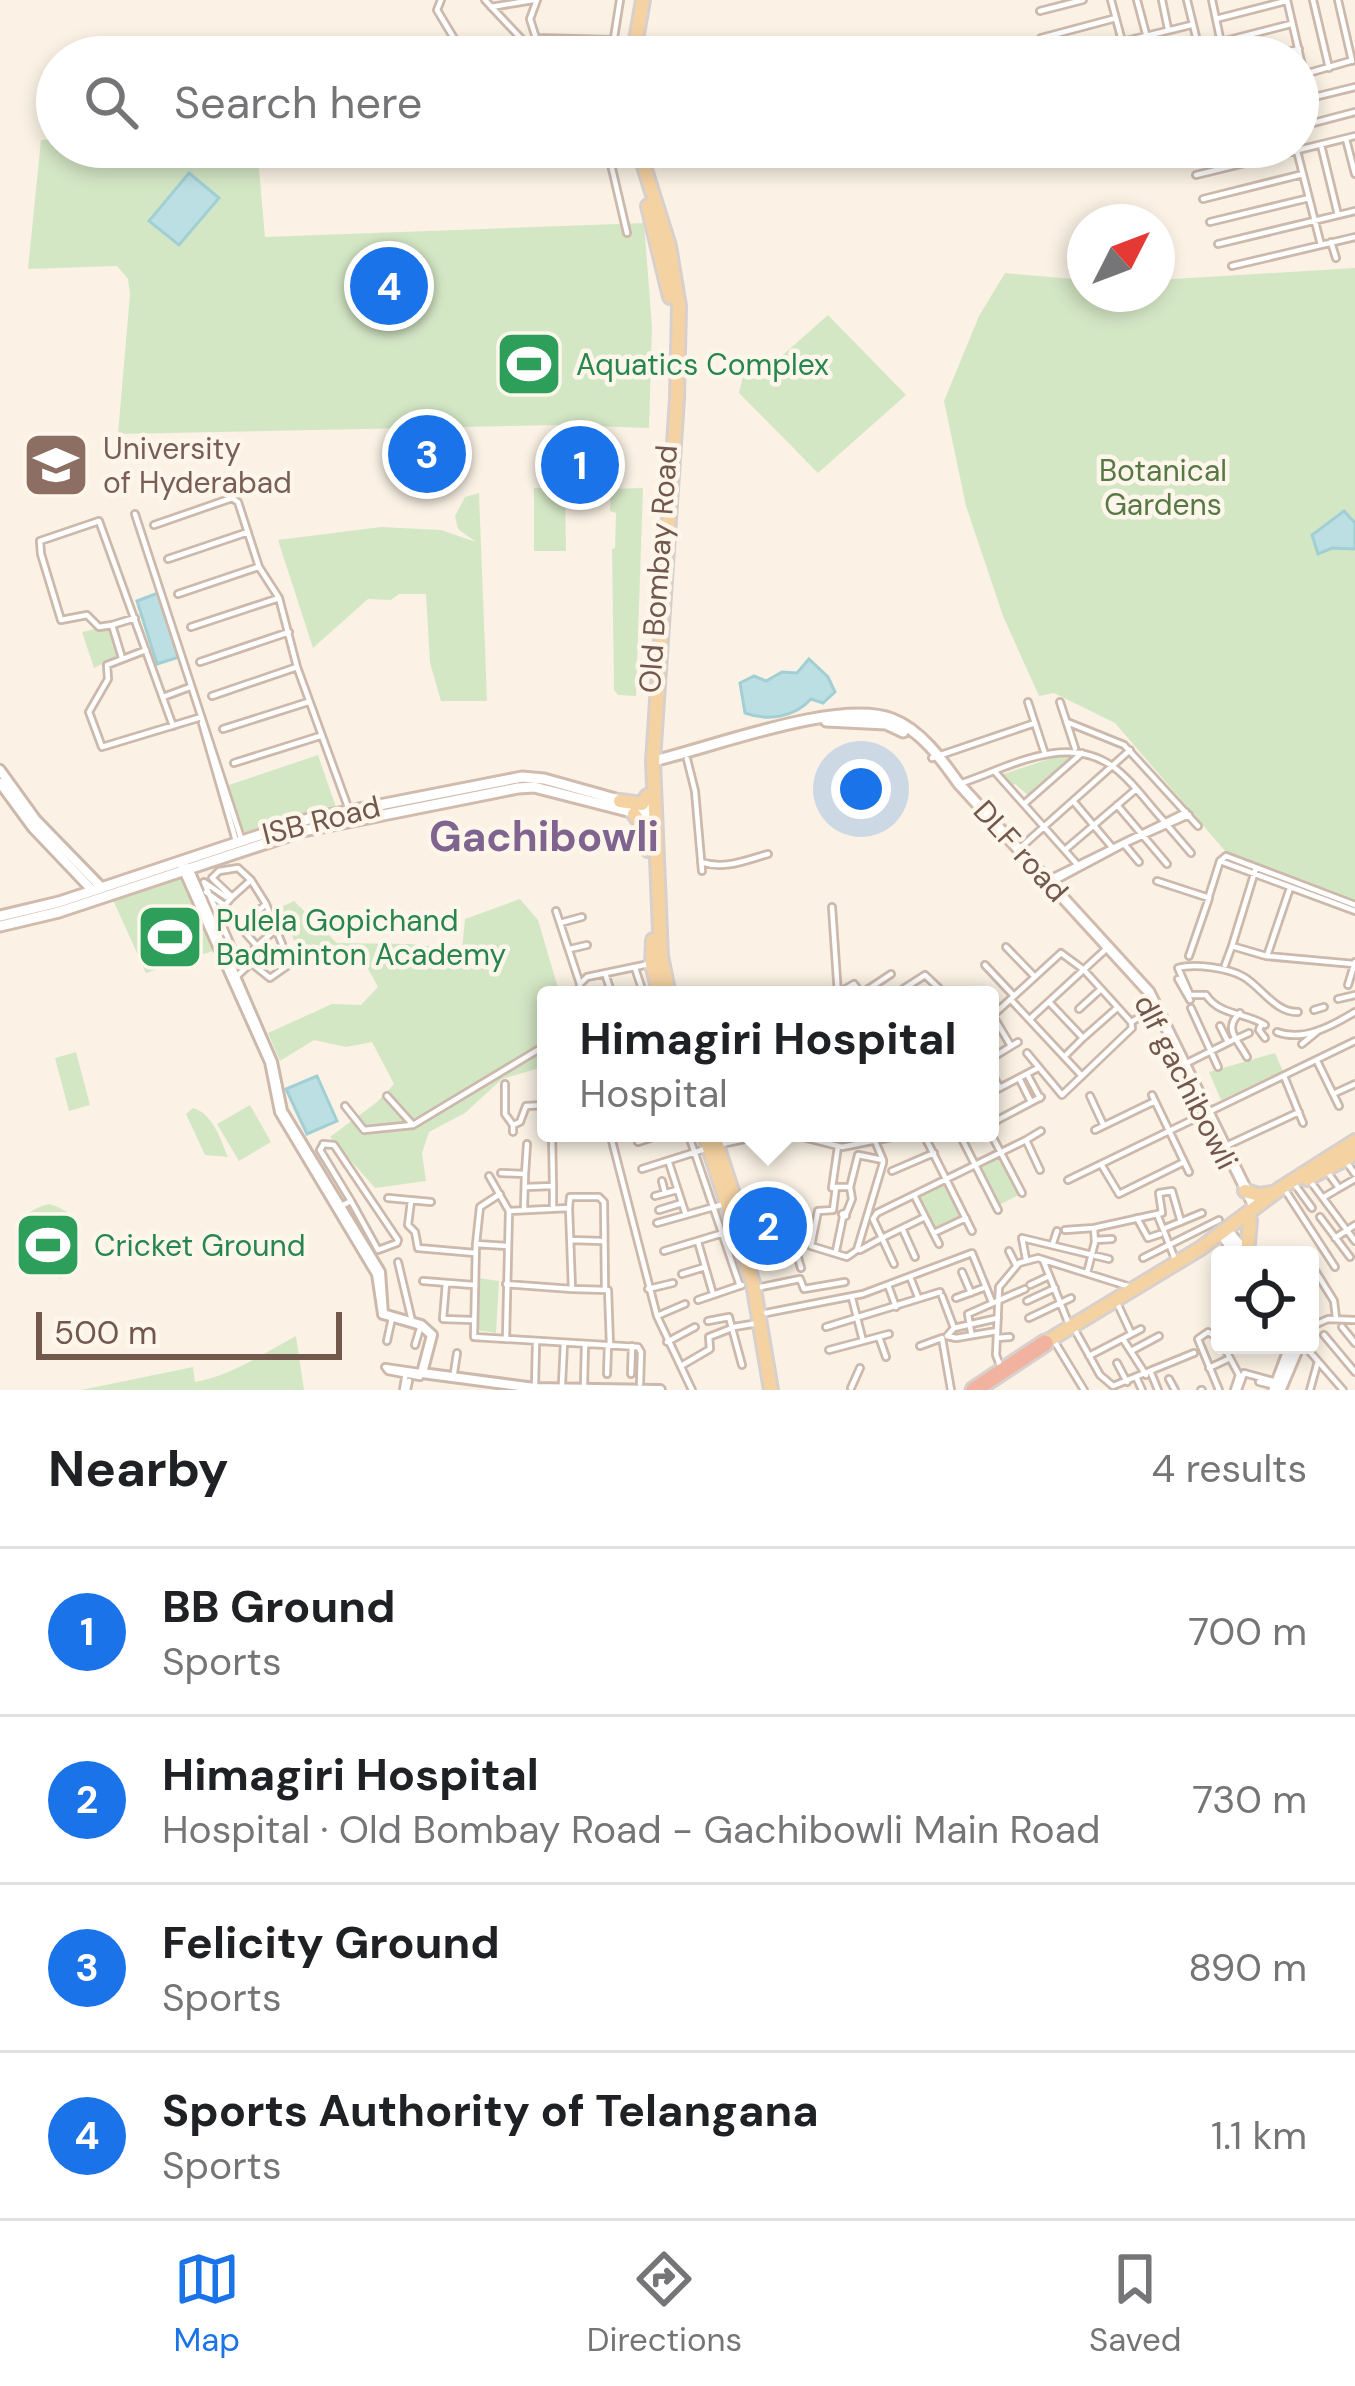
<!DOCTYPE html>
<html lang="en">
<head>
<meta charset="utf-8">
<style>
	body { margin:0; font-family:"DM Sans",sans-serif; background:#f2f2f2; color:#202124 }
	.controls { position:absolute; right:36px; bottom:36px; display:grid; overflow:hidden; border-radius:12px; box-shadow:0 6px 18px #0003 }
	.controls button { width:108px; height:108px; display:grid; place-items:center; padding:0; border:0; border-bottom:3px solid #e0e0e0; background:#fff; color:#202124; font:60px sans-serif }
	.compass { position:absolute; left:1067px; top:204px; width:108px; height:108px; border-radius:50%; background:#fff; box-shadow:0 6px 18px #0003; rotate:48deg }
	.scale { position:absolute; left:36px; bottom:30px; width:306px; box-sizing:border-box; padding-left:12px; border:6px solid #72584c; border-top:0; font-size:33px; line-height:42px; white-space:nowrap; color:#72584c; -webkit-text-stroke:9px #fef6eb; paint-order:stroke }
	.you { position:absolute; left:861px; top:789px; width:42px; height:42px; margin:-30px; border:9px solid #fff; border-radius:50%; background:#1a73e8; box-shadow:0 0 0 18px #1a73e833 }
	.badge { display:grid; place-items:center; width:78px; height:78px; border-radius:50%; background:#1a73e8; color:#fff; font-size:39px; font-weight:700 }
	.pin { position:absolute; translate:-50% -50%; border:6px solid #fff; box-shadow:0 3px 12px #0006 }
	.popup { position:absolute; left:537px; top:986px; width:462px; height:156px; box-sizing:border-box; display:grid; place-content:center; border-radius:12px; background:#fff; filter:drop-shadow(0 3px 9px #0005); font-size:39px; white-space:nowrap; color:#757577 }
	.popup b { font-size:45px; color:#202124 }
	.popup::after { content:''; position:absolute; left:50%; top:100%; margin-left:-24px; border:24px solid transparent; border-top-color:#fff }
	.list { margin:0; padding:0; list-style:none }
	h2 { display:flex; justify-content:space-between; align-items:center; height:156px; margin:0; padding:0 48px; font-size:51px }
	h2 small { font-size:39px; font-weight:400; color:#757577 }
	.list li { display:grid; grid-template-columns:78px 1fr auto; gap:36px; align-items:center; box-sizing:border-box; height:168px; padding:0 48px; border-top:3px solid #e0e0e0 }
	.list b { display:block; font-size:45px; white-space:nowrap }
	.list p { margin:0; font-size:39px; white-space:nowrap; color:#757577 }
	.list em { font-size:39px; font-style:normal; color:#757577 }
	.icon { flex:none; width:66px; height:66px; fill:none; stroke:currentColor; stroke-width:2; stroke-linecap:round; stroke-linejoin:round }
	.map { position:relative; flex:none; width:1355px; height:1390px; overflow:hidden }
	.search { position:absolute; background:#fff; box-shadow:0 6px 18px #0003; left:36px; right:36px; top:36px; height:132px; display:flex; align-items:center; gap:30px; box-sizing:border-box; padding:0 42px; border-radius:66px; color:#757577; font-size:45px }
	.sheet { height:828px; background:#fff }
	nav { display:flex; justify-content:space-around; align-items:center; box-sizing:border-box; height:168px; border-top:3px solid #e0e0e0; background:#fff; font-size:33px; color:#757577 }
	nav a { display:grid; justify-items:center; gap:6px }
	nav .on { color:#1a73e8 }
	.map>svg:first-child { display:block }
	.green { fill:#d4e7c5 }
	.water { fill:#bbdfe3; stroke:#a2cfd4; stroke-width:3 }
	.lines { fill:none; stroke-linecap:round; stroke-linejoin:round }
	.minor-casing { stroke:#ccb9ac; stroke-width:10 }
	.tertiary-casing { stroke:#ccb9ac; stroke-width:14 }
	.secondary-casing { stroke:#d0bbad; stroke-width:15 }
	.primary-casing { stroke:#d8d0cd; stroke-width:18 }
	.motorway-casing { stroke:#d8d0cd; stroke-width:21 }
	.minor { stroke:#fff; stroke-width:4.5 }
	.tertiary { stroke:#fff; stroke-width:8 }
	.secondary { stroke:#fff; stroke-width:9 }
	.primary { stroke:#f5d2a2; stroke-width:12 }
	.motorway { stroke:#f1b2a0; stroke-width:15 }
	.labels { text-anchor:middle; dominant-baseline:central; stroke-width:9; stroke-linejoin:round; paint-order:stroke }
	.leisure-label { font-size:30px; fill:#27864d; stroke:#fef6eb; text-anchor:start }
	.education-label { font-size:30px; fill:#785e54; stroke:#fef6eb; text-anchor:start }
	.park-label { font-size:30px; fill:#567845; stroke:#fef6eb }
	.street-label { font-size:30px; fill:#72584c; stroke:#fef6eb }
	.district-label { font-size:42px; font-weight:bold; fill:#7e648e; stroke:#fef6eb }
</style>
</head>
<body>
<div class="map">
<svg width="1355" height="1390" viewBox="0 0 1355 1390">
	<rect width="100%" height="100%" fill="#fbf2e5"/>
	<path class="green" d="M57,139V147H257L265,237L644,223L652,327L649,428L561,425L118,434L130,294L128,279L117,266L28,269L41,140Z
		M1355,268V902L1225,851L1115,723L1054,693L1039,696L1003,616L966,506L944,401L979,316L1005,273L1085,280V294H1157V280Z
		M828,315L906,395L818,473L739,393L746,363L758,377Z
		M399,436H454L455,472H400Z
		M534,488H565L566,551H534Z
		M643,488L636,696L618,695L614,690L612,549L615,548L616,513L610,511L611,489Z
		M479,493L487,701H441L430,663L426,594H399L391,600L368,599L313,648L278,540L381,527L441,530L476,542L458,529L455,516L465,497Z
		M112,625L120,655L94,668L82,632Z
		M1071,752L1074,757L1030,797L1015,784L1010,788L1000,775Z
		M318,755L336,807L243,833L229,785Z
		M184,876L216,950L146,973L113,900Z
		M520,899L538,920L560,995H546V1066L502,1079L465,1113L429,1132L422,1153L426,1181L375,1188L330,1137L377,1102L394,1084L372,1042L346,1047L314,1040L280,1061L268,1033L332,1004L361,1005L378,987L367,967L323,949L303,959L279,908L294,901L337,943L410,944L462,950L465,919Z
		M76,1052L90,1105L69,1111L55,1058Z
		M1275,1053L1283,1071L1221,1100L1209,1072Z
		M250,1105L271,1142L239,1161L217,1124Z
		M193,1108C213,1114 220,1138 228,1157L205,1155L186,1114Z
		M1001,1156L1019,1195L997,1206L979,1166Z
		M944,1185L960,1216L934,1229L918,1197Z
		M49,1204C86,1215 90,1240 65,1267L68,1273L60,1279L24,1264C10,1235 16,1212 49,1204Z
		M479,1278L499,1281L496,1333L476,1330Z
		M296,1336L304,1390H81L193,1367L195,1382C231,1376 264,1353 296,1336Z"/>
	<path class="water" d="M189,173L219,198L179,245L149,221Z
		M1344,511L1355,523V549L1332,548L1318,554L1312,535Z
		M158,593L179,657L157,664L137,601Z
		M809,659L828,677L835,692L823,703L811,699C794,718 767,721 745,713L740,683L754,676L766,681L782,672L797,673Z
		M317,1076L337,1121L307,1134L286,1089Z"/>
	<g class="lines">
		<g class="minor-casing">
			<path id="minor" d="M441,0L437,10L458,45
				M485,0L530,48L528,57
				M1111,0L1122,41
				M1137,0L1146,34
				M1162,0L1168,29
				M1187,0L1201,57
				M1212,0L1224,57
				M1287,0L1304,74
				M1313,0L1329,68
				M1338,0L1352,61
				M491,7L533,0
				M1040,11L1083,0
				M1216,19L1286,1
				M536,38L613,40
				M1041,38L1116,18
				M1221,42L1291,24
				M530,48L536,38L530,19L537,0
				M611,57L620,0
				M1060,57L1191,25
				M1163,57L1199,48
				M1264,57L1299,49
				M1298,76L1350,61
				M1298,101L1355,87
				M1298,127L1355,112
				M1346,139L1355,174
				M1321,145L1338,215
				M607,147L627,233
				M1296,147L1321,245
				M1190,153L1214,147
				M1020,161L1039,150L1064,147
				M1196,175L1355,136
				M1203,199L1303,174
				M1210,222L1309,198
				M1331,242L1336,258
				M1218,244L1355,211
				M1232,266L1355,237
				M135,514L241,838
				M154,525L232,498L238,502L259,567L279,598L297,667L349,810
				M168,559L248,532
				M178,594L258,567
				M112,625L135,618
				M191,627L276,599
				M146,650L107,665L108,679L89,712L102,747L198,718
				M122,658L112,625L99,627L87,615L61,620L41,554L40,541L99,521L173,726
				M200,662L289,632
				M212,696L297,667
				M163,697L190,687
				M1028,702L1045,754
				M1060,702L1075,748
				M1067,722L1124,745L1198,826
				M202,723L236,841
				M223,729L308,702
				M932,758L1035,723
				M687,759L695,791L702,871
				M234,763L320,736
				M996,773L1076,863
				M959,784C1008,768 1064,733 1112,766C1131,779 1148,804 1164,821
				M1074,802L1111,846
				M1024,804L1082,753
				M1117,805L1167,864
				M1167,825L1191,853
				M1124,844L1139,862
				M1019,849L1130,750
				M1066,849L1135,790
				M1220,861L1226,856L1355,905
				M1220,861L1355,911
				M701,862C725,870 746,860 768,854
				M238,868L251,880L232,897L212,878L219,871Z
				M1256,868L1232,946L1266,956L1354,964
				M1157,881L1209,898L1189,956
				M1041,883L1186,812
				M1045,886L1124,844L1189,815
				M206,892L224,905
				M1209,896L1220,861
				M226,897L204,882L239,964
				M232,897L225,905L240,927L266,904
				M832,907L838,995
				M556,911L580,984
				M560,923L582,917
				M241,928L257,946L275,930
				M1006,947L1035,977
				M570,949L587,945
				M1267,956L1290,888
				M246,958L248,961L259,951L257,946
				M239,965L255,948
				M985,965L1014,996
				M1225,965L1232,946
				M635,968L644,995
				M605,973L612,995
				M237,976L251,963L270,978L290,964L266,904L251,880
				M1178,979L1190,1000
				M1348,985L1355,962
				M837,994L854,984L862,995
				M861,994L891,974
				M566,995L578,990
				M579,995L580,984L587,977L649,964
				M894,995L925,975L946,995
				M1338,999L1355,995
				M1012,1001L1082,1076
				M1049,1002L1083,1038L1064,1057
				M1191,1008L1218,1067
				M1079,1009L1101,989
				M1314,1010L1324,1007
				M1240,1013C1222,1029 1239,1041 1247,1057
				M993,1016L1011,1046
				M990,1018L1061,953L1084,970L1131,1022
				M1030,1019L1105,950
				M1262,1023L1259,1030L1265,1038
				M1265,1025C1245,1012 1220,1016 1206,995H1190L1178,968C1194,963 1229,968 1244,977C1262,988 1276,1013 1298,1012
				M1220,1026L1228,1042
				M1277,1032C1303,1042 1332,1026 1355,1012
				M1083,1038L1117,1008
				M1238,1038L1249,1033
				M1302,1044L1319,1030
				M1027,1053L1062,1095L1132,1028L1131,1022L1153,1010
				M990,1059L1018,1042
				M1187,1063L1235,1039
				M1318,1063L1339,1106
				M990,1071L1000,1088
				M1027,1074L1040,1098
				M1284,1076L1303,1123
				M1019,1078L1030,1100
				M505,1084V1114L513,1125
				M990,1093L1038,1068
				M1333,1094L1355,1084
				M1152,1095L1189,1172
				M387,1096L413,1125L546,1045
				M1090,1096L1103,1124
				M345,1106L364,1130L413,1125
				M990,1124L1041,1097
				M1095,1130L1155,1101
				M513,1132V1125L520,1122L526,1106L546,1105
				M990,1132L1022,1193
				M552,1133L553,1186
				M610,1133L657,1316L692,1390
				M688,1133L740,1286
				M787,1133L842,1147L912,1133
				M923,1133L972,1231
				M959,1133L998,1210
				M1026,1140L1041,1131
				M875,1141L883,1160V1163L857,1250L847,1257L811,1246L818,1211L833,1210L836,1187H850L858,1155L883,1160
				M638,1142L665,1133
				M323,1144L334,1145L398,1240L397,1243L378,1250L351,1201
				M323,1145L320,1150L351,1201L339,1207
				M717,1145L773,1133
				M1228,1145L1299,1112
				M1345,1160L1355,1174
				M669,1163L686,1215
				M1101,1164L1119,1194L1184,1162
				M642,1169L708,1148
				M1326,1170L1339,1188
				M892,1171L934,1153
				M501,1173L525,1174L524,1208
				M525,1174L527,1144
				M489,1176L509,1211
				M1308,1178L1355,1241
				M1068,1180L1355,1041
				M662,1181L665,1193
				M1296,1186L1312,1208
				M526,1187L553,1186V1208
				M832,1188L838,1146
				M1287,1193L1335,1267
				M779,1194L801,1268
				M914,1195L939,1244
				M655,1196L677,1190
				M1324,1197L1355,1179
				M388,1198L431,1202
				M411,1201L408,1225L415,1232L418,1248L475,1253
				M569,1208L570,1197H599L604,1202L605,1287
				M659,1210L682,1203
				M845,1213L846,1216L843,1217L842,1214Z
				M846,1214L852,1199L850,1187
				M1157,1214L1175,1259
				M1320,1217L1350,1257
				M1137,1218L1148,1238L1160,1234
				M657,1223L721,1205
				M902,1228L915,1257
				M1163,1229L1202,1213
				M1065,1230L1094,1228L1162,1213L1159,1193L1172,1191L1181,1222
				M934,1233L966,1218
				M1335,1238L1355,1225
				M571,1240L602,1241
				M1095,1240L1112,1239
				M698,1242L713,1294
				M749,1243L789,1230
				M1053,1243L1057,1231
				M476,1244L480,1207L500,1194
				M507,1246L476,1244L474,1337L638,1347L641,1352L640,1384
				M860,1250L882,1238L873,1219L877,1213L1026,1140L1040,1170
				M664,1251L730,1231
				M836,1251L843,1217
				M1009,1251L1016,1265
				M1143,1258L1219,1220
				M1026,1259L1022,1238L1109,1259
				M1043,1260L1070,1327
				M398,1262L412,1321
				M894,1264L882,1238L925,1217
				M962,1272L971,1293
				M1316,1272L1334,1301L1336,1318
				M1087,1273L1095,1242L1094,1228
				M682,1274L705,1267
				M910,1277L918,1297
				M423,1281L473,1285
				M446,1283L443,1319L472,1320
				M506,1284L572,1289
				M888,1285L896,1307
				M1030,1285L1047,1277
				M761,1287L800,1279L804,1289L845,1282
				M648,1289L673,1283
				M942,1296L954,1328L947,1336L956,1338L997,1331
				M852,1298L863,1341L889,1334
				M956,1298L986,1287
				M698,1300L742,1285
				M1027,1301L1055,1288
				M1118,1305L1131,1333
				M766,1313L863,1294L972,1253L992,1302
				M657,1316L685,1304
				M1029,1318L1071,1298
				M708,1321L729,1317L742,1365
				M734,1327L758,1323
				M826,1327L940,1292
				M1310,1327L1328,1319L1355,1320
				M1342,1327L1355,1343
				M954,1328L998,1318
				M971,1332L968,1314L1025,1289
				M1076,1332L1100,1375L1113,1386L1194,1353
				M1324,1335L1355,1372
				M879,1337L886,1357
				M506,1338L509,1211L569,1208L572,1289L608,1290L610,1345
				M997,1338L1010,1337
				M1123,1339L1146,1375
				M387,1341L392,1318
				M667,1342L695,1327
				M1056,1344L1084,1390
				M415,1345L421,1325
				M1223,1345L1239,1375L1234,1390
				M1304,1345L1343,1390
				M920,1346L942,1338L951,1390
				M829,1350L863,1341
				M1131,1351L1159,1336
				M1089,1356L1141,1329
				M1117,1363L1127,1382
				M681,1366L710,1349L709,1337L732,1328
				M1001,1368L996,1355L999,1287L1019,1263L1038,1258L1127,1286
				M1209,1368L1228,1359
				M419,1372L385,1367L388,1371L420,1377
				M1151,1373L1158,1390
				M607,1374L608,1345
				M631,1374L632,1346
				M453,1379L457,1353
				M1137,1379L1142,1390
				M1169,1379L1175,1390
				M1259,1382L1275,1386
				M562,1384L564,1343
				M535,1385L536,1343
				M584,1385L585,1344
				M851,1388L860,1368
				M403,1390L406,1372
				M407,1390L409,1381
				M1201,1390H1202
				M1219,1390L1198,1339L1208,1332L1220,1339
				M1238,1390L1244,1373L1273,1381
				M1310,1390L1318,1361"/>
		</g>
		<g class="tertiary-casing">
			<path id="tertiary" d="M0,770L36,820L102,888
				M0,783L33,828L93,891
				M183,868L270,1062L280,1112L377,1274L383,1314L380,1272L282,1111L272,1062L188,868
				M383,1314L421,1325L432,1335L422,1373
				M422,1373L535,1388L660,1390"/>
		</g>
		<g class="secondary-casing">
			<path id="secondary" d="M826,721L886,724L903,732
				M653,761C710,748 840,698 892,719C921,730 942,760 959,784L1149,992L1255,1208
				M0,916L59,902L308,819L522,777L544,779L655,810
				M0,926L59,912L303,831L518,788L534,787L655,818
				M1231,1235L1247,1254
				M1225,1239L1237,1255
				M1274,1390L1291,1345
				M1280,1390L1299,1345"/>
		</g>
		<g class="primary-casing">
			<path id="primary" d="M633,57L643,0
				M638,147L669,246L679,306L677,399L653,761L661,956L669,995
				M648,206L670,297
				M620,801L642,804L647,796
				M634,814L642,826L648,850
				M653,940L652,964L660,995
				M704,1133L753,1283L771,1390
				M713,1133L748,1240
				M1307,1179L1355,1154
				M1245,1191L1259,1195L1273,1193
				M1247,1254L1250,1220
				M1041,1345L1201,1248L1281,1188L1355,1141"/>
		</g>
		<g class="motorway-casing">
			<path id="motorway" d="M974,1390L1045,1343"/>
		</g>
		<use href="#minor" class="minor"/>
		<use href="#tertiary" class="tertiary"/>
		<use href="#secondary" class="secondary"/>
		<use href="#primary" class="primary"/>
		<use href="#motorway" class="motorway"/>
	</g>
	<defs>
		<g id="stadium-square" transform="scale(3.45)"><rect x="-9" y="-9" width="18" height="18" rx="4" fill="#2e9e5b" stroke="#fef6eb"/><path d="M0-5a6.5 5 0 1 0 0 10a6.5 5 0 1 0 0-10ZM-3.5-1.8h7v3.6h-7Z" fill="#fff"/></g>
		<g id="university-square" transform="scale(3.45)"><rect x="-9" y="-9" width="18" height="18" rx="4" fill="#8d6e63" stroke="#fef6eb"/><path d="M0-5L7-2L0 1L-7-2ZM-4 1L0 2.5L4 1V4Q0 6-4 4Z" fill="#fff"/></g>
	</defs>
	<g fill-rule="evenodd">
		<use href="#stadium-square" x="529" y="364"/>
		<use href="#university-square" x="56" y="465"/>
		<use href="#stadium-square" x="170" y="937"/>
		<use href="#stadium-square" x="48" y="1245"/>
	</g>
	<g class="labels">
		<g class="leisure-label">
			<text x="576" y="364">Aquatics Complex</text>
			<text x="216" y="920">Pulela Gopichand<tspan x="216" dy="34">Badminton Academy</tspan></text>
			<text x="94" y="1245">Cricket Ground</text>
		</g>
		<g class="education-label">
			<text x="103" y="448">University<tspan x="103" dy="34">of Hyderabad</tspan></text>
		</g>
		<g class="park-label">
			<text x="1163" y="470">Botanical<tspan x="1163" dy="34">Gardens</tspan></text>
		</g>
		<g class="street-label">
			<text transform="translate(658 569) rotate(-86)">Old Bombay Road</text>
			<text transform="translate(321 820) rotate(-14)">ISB Road</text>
			<text transform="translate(1021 851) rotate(48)">DLF road</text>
			<text transform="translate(1186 1082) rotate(63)">dlf gachibowli</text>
		</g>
		<g class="district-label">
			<text x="544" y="836">Gachibowli</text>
		</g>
	</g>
</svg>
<div class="controls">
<button><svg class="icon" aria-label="locate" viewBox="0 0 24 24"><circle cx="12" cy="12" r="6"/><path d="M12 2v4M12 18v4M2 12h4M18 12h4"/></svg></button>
</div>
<svg class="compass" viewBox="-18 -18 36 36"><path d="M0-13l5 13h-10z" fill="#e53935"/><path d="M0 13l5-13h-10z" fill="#757577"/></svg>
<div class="scale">500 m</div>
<div class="you"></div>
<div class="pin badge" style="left:580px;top:465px">1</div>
<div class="pin badge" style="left:768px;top:1226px">2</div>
<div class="popup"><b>Himagiri Hospital</b>Hospital</div>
<div class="pin badge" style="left:427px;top:454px">3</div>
<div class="pin badge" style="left:389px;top:286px">4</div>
<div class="search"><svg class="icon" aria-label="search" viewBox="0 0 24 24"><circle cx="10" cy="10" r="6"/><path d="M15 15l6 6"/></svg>Search here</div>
</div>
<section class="sheet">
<h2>Nearby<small>4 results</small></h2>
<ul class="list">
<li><span class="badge">1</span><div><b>BB Ground</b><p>Sports</p></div><em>700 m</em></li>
<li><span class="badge">2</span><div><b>Himagiri Hospital</b><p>Hospital · Old Bombay Road - Gachibowli Main Road</p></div><em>730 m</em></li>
<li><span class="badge">3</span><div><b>Felicity Ground</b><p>Sports</p></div><em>890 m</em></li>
<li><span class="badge">4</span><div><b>Sports Authority of Telangana</b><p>Sports</p></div><em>1.1 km</em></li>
</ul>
</section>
<nav>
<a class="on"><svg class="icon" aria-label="map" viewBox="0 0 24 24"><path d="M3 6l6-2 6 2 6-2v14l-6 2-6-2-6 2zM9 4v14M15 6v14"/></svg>Map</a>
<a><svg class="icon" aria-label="directions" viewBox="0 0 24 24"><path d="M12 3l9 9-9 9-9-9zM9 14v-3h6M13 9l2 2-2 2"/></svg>Directions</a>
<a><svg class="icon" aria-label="saved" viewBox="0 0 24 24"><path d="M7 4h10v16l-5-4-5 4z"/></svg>Saved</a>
</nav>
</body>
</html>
